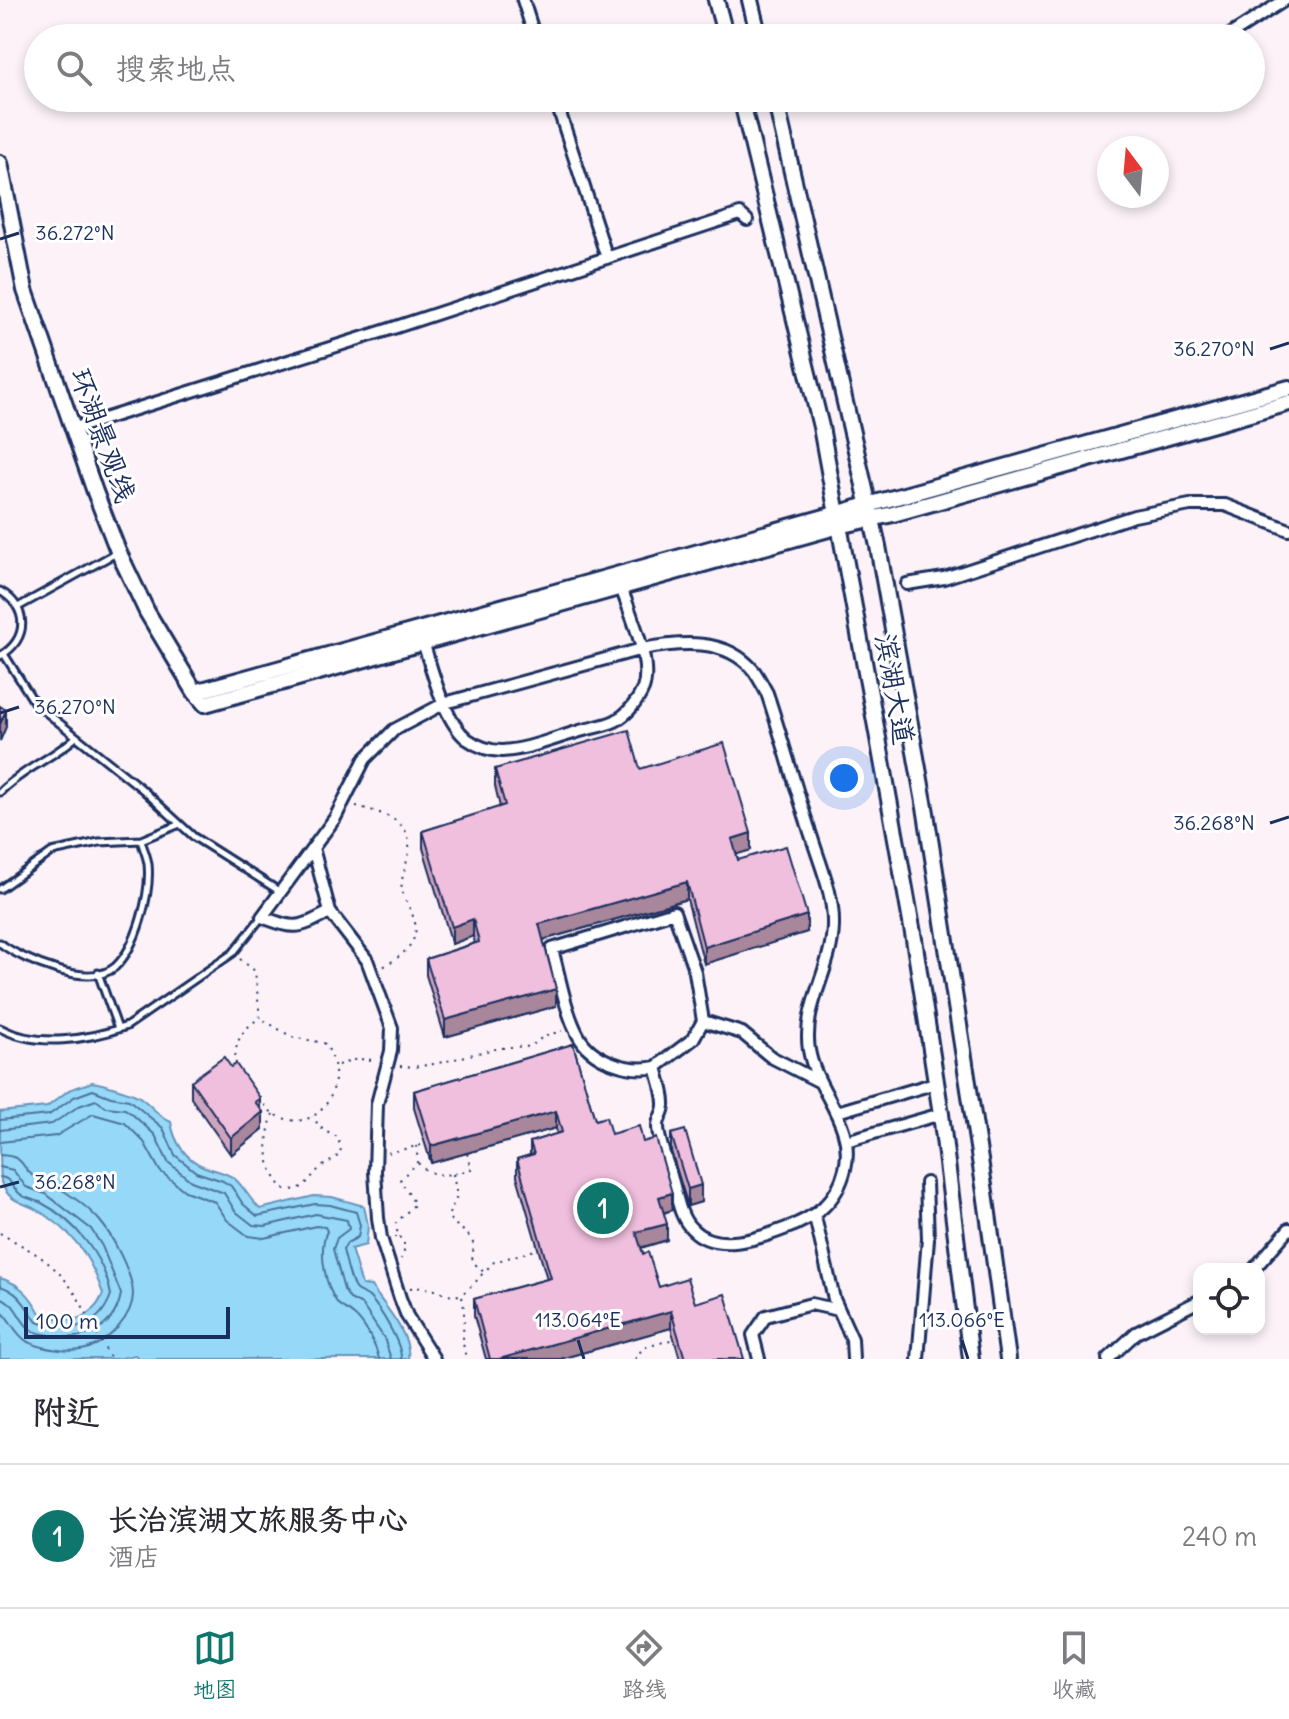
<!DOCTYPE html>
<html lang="zh">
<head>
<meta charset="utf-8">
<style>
	body { margin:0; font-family:Delius,"LXGW WenKai TC",sans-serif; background:#f7f7f7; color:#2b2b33 }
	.controls { position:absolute; right:24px; bottom:24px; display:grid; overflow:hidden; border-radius:16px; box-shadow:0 4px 12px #0003 }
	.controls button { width:72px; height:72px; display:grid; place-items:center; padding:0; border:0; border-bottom:2px solid #e1e1e2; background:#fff; color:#2b2b33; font:40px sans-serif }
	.compass { position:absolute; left:1097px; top:136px; width:72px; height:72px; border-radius:50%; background:#fff; box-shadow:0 4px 12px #0003; rotate:344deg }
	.scale { position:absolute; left:24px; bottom:20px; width:206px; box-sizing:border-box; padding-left:8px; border:4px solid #1b2f5e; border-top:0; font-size:22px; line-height:28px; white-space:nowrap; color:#1b2f5e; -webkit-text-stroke:6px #fff; paint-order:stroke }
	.you { position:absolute; left:844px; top:778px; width:28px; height:28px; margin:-20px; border:6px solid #fff; border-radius:50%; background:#1a73e8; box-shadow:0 0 0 12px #1a73e833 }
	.badge { display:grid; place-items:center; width:52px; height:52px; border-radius:50%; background:#0f766e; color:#fff; font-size:26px; font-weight:700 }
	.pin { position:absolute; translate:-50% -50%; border:4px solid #fff; box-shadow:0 2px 8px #0006 }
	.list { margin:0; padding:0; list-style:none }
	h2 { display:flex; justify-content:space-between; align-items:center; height:104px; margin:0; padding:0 32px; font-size:34px }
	h2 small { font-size:26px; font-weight:400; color:#7c7c81 }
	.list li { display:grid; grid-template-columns:52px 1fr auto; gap:24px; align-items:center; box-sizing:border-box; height:144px; padding:0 32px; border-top:2px solid #e1e1e2 }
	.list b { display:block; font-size:30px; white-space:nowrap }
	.list p { margin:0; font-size:26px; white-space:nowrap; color:#7c7c81 }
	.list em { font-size:26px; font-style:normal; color:#7c7c81 }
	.icon { flex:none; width:44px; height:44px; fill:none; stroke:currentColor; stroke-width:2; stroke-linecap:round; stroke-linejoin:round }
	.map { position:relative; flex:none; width:1289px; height:1359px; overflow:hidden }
	.search { position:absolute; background:#fff; box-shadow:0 4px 12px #0003; left:24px; right:24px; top:24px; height:88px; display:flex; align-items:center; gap:20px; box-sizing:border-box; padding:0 28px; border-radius:44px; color:#7c7c81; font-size:30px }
	.sheet { height:248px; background:#fff }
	nav { display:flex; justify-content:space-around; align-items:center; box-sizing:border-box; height:112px; border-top:2px solid #e1e1e2; background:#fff; font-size:22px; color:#7c7c81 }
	nav a { display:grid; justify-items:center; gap:4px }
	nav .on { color:#0f766e }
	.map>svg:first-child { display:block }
	.water { fill:#96d8f8; stroke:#6594ba; stroke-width:2 }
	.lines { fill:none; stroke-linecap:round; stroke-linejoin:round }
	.shore { stroke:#4c739c; stroke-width:2 }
	.service-casing { stroke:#1b2f5e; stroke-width:11 }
	.minor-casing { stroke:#1b2f5e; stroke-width:16 }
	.tertiary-casing { stroke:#1b2f5e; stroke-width:20 }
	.secondary-casing { stroke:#1b2f5e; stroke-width:20 }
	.path { stroke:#1b2f5e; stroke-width:2; stroke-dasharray:2 6; stroke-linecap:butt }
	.service { stroke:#fff; stroke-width:5 }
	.minor { stroke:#fff; stroke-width:10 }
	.tertiary { stroke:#fff; stroke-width:14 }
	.secondary { stroke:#fff; stroke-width:14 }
	.wall { fill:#cea4bf; stroke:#1b2f5e; stroke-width:2 }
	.shaded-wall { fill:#a8869b; stroke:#1b2f5e; stroke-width:2 }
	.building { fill:#f0bfde; stroke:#1b2f5e; stroke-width:2 }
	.ticks { fill:none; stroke:#1b2f5e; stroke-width:3 }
	.labels { text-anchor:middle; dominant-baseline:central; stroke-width:6; stroke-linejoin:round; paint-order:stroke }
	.street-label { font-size:28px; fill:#1b2f5e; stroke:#fff }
	.ticks-label { font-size:20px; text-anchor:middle; fill:#1b2f5e; stroke:#fff; stroke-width:6; stroke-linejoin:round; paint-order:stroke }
</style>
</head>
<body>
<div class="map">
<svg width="1289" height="1359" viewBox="0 0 1289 1359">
	<rect width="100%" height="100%" fill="#fcf2f8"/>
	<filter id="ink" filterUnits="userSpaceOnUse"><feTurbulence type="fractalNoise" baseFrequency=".0125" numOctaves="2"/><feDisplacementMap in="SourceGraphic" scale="16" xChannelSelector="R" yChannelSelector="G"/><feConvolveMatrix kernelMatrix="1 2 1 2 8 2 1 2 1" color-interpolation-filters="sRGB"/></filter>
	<g filter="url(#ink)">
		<path class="water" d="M92,1082C100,1083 135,1093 141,1098C152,1106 159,1117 171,1122C174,1142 186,1160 205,1167C215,1171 226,1172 235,1179C245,1188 250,1200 260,1209L314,1196L332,1197L364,1206L368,1225L366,1245L351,1249L362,1285L371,1286C384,1305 412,1335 408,1359H140L135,1355L116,1359H0V1278C21,1284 31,1296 41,1315C70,1321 89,1325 103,1294C90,1256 74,1232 39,1211C22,1201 10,1204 1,1182C0,1167 0,1130 0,1112L47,1107L69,1090Z"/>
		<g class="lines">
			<path class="shore" d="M0,1120L49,1115L74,1097L93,1090L111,1097L129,1100L163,1128L175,1155L196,1172L223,1181L231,1186L243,1204L257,1216L315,1204L330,1205L356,1212L360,1225L358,1237L347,1243L343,1250C346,1261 349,1276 354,1287C358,1294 364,1292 369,1297C380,1308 402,1344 401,1359
				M0,1130L52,1124L79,1106L96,1100L106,1107L125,1109L132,1114L155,1135L168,1162L191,1181L224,1193L235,1211L253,1225L265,1226L316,1214L347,1220L349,1229L337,1238L333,1249L344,1290L350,1299L362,1305L384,1338L391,1359
				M0,1142L56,1136L93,1114L125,1123L144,1142L160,1171L185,1191L215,1202L227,1220L248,1236L264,1238L316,1226L325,1227L327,1231C318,1250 325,1287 338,1304C343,1309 349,1310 354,1315C365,1324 376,1346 379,1359
				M0,1155C25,1156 20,1166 34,1177C38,1180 46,1181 51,1183C68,1193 88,1207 100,1221C112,1235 133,1275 133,1294C133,1316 109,1341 89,1348C73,1354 43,1349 28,1342C15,1335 11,1319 0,1310
				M0,1167L13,1170L26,1187L46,1194L91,1229L102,1246L121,1294C115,1328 86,1342 54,1336C46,1334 36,1334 30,1329C17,1318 18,1304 0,1297
				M0,1177C13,1178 12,1190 23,1196C28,1199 35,1200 40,1202C75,1220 104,1257 111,1295C98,1331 70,1332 37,1322C26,1307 20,1292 0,1286"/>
			<g class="service-casing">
				<path id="service" d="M0,591C29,607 29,640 0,656
					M18,607L116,553
					M4,654L34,702L47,713L142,789L194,837L279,891
					M0,792C23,769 53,758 76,737
					M0,889L52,852L99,842L141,840L180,824
					M0,943C22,960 89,989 115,967C137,947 151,893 148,864C147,856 143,848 141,840
					M98,973L118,1029
					M0,1028C37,1048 88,1040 127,1026L233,953L261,918"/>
			</g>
			<g class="minor-casing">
				<path id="minor" d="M523,0L535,38
					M1225,38L1285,0
					M555,98L607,258
					M1115,99L1116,98
					M72,429L384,331L740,214L747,220
					M907,584L944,578L1134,516L1190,505H1225L1289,530
					M422,639C432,668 443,720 467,739C477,746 490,751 502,751C527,750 555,738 580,731C591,728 604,726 615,721C627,715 638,701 643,689C653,661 628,609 619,582
					M313,848L330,912
					M656,1067L693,1039L703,1021
					M837,1112L936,1083
					M846,1141L941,1114
					M815,1217L834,1299L852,1339L853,1359
					M1254,1269L1289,1229
					M434,1359L407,1316L400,1298L381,1238L378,1218L375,1172L377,1104L391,1051L392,1028L367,960L330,912C297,929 297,930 262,917L335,818L365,759L394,730L445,703L642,649C680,642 726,637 754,671C759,678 763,686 767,693C783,741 796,790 812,838C821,867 834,895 833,926C832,970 802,1005 809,1050C816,1092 856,1123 845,1169C837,1202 815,1218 784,1229C758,1239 715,1253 692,1229C679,1217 677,1195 672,1179C668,1163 658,1142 658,1126C658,1118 665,1112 664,1103C664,1092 659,1079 656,1067C629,1073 591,1060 578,1035C565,1011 559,974 552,949L674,912L695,972L703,1021L742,1033L771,1057L818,1081
					M759,1359L753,1335L766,1316L811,1304L839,1310
					M918,1359L928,1239L926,1183
					M1108,1359L1136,1333L1199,1301"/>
			</g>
			<g class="tertiary-casing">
				<path id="tertiary" d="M0,163L25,290L95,492L118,551L147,612L195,692L205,704L839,526L893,514L1289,403
					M195,692L1289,388"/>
			</g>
			<g class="secondary-casing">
				<path id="secondary" d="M716,0L726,38
					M750,0L759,38
					M741,98L821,427L876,727L914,939L941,1114L971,1359
					M775,98L878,546L926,813L985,1192L1008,1359"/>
			</g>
			<path class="path" d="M356,806C385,814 418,821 407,860C405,871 400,880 402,891C404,899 409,906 412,914C424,939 404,955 383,967
				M236,1064C233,1043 242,1029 260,1018L255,971L240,959
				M338,1065L357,1059L374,1060
				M400,1066C439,1071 485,1043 530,1047L544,1036L562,1031
				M259,1099C263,1103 268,1110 273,1113C319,1142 354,1080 324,1043L292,1037L260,1018
				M273,1114C264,1141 264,1168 284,1189C305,1193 307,1180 320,1168C328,1162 335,1160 341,1152L338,1137L324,1131L312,1117
				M388,1153L425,1144
				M418,1163C432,1180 453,1175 472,1169L467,1153
				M453,1174L457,1196L448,1216C453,1226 465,1229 471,1239C480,1253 461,1255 484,1272L494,1262L538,1249
				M0,1233C20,1245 42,1255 58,1272C81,1295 94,1331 111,1359
				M395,1237H398L396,1223L415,1204L400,1180L418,1161L416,1146
				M399,1237L403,1240L405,1249L401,1259
				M410,1288C451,1283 448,1317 483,1273
				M462,1297C468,1318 458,1338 467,1359
				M635,1359L643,1348L674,1339"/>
			<use href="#service" class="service"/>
			<use href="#minor" class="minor"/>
			<use href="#tertiary" class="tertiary"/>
			<use href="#secondary" class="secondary"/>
		</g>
		<path class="wall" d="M495,769H640L751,850L736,854L738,860L807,932L704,964L687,899L543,940L556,1006L445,1037L426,975V959L475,943L473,936L452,944L423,848V831L500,807L495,786Z
			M573,1044L595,1120L611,1134L643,1142L672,1210L664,1213L667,1240L641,1248L659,1287L695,1303L744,1359H680L671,1328L560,1359H486L474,1316V1299L547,1279L517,1176V1159L530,1155V1142L557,1134L556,1128L431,1163L414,1108V1091Z
			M191,1081L260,1108L263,1129L231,1155L191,1098Z
			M671,1134L701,1202L688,1206L671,1151Z"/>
		<path class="shaded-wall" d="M6,710V727L0,741V724Z
			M751,833V850L732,856V839Z
			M687,882V899L539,941V924Z
			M807,915V932L704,964V947Z
			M473,919V936L452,944V927Z
			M556,989V1006L445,1037V1020Z
			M260,1098V1114L263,1112V1129L231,1155V1138L255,1102Z
			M556,1111V1128L431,1163V1146Z
			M701,1185V1202L688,1206V1189Z
			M672,1193V1210L659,1214V1197Z
			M667,1224V1240L636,1249V1232Z
			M671,1311V1328L560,1359H499Z"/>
		<path class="building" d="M0,706L6,710L0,724Z
			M629,730L640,769L724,743L751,833L732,839L738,860L786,846L807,915L704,947L687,882L539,924L556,989L445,1020L426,959L479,942L473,919L452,927L423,831L505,805L495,769Z
			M573,1044L595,1120L606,1117L611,1134L639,1126L643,1142L656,1138L672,1193L659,1197L667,1224L636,1232L643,1254L648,1252L659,1287L687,1278L695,1303L725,1294L744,1359H685L671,1311L499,1359H490L474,1299L551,1278L517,1159L534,1154L530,1142L562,1132L556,1111L431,1146L414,1091Z
			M224,1057L231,1067L236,1064L260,1098L255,1102L263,1112L231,1138L191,1081Z
			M685,1130L701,1185L688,1189L671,1134Z"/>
	</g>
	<path class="ticks" d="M0,239L19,233M1270,349L1289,343M0,713L19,707M1270,823L1289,817M0,1187L19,1182M578,1340L584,1359M962,1340L968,1359"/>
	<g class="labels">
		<g class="street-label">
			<text transform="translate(103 435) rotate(70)">环湖景观线</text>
			<text transform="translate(895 689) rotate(80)">滨湖大道</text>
		</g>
	</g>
	<g class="ticks-label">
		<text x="75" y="240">36.272°N</text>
		<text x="1214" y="356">36.270°N</text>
		<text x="75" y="714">36.270°N</text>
		<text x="1214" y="830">36.268°N</text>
		<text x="75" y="1189">36.268°N</text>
		<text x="578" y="1327">113.064°E</text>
		<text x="962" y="1327">113.066°E</text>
	</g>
</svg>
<div class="controls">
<button><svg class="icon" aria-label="locate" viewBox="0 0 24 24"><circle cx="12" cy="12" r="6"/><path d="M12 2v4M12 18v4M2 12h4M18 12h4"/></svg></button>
</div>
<svg class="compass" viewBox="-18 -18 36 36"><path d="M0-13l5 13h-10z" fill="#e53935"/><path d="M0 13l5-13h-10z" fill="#7c7c81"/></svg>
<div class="scale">100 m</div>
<div class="you"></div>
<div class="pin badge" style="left:603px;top:1208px">1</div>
<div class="search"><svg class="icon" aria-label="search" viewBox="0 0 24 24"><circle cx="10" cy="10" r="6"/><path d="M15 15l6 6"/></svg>搜索地点</div>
</div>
<section class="sheet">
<h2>附近<small></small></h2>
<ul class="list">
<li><span class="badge">1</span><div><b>长治滨湖文旅服务中心</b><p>酒店</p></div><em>240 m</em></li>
</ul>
</section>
<nav>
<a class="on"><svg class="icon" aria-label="map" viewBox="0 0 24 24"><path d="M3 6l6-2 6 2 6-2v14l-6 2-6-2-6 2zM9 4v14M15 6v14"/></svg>地图</a>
<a><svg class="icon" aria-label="directions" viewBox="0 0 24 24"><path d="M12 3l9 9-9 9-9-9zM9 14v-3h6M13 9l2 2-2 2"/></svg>路线</a>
<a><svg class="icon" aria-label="saved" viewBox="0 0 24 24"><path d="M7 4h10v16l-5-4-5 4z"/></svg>收藏</a>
</nav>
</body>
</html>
